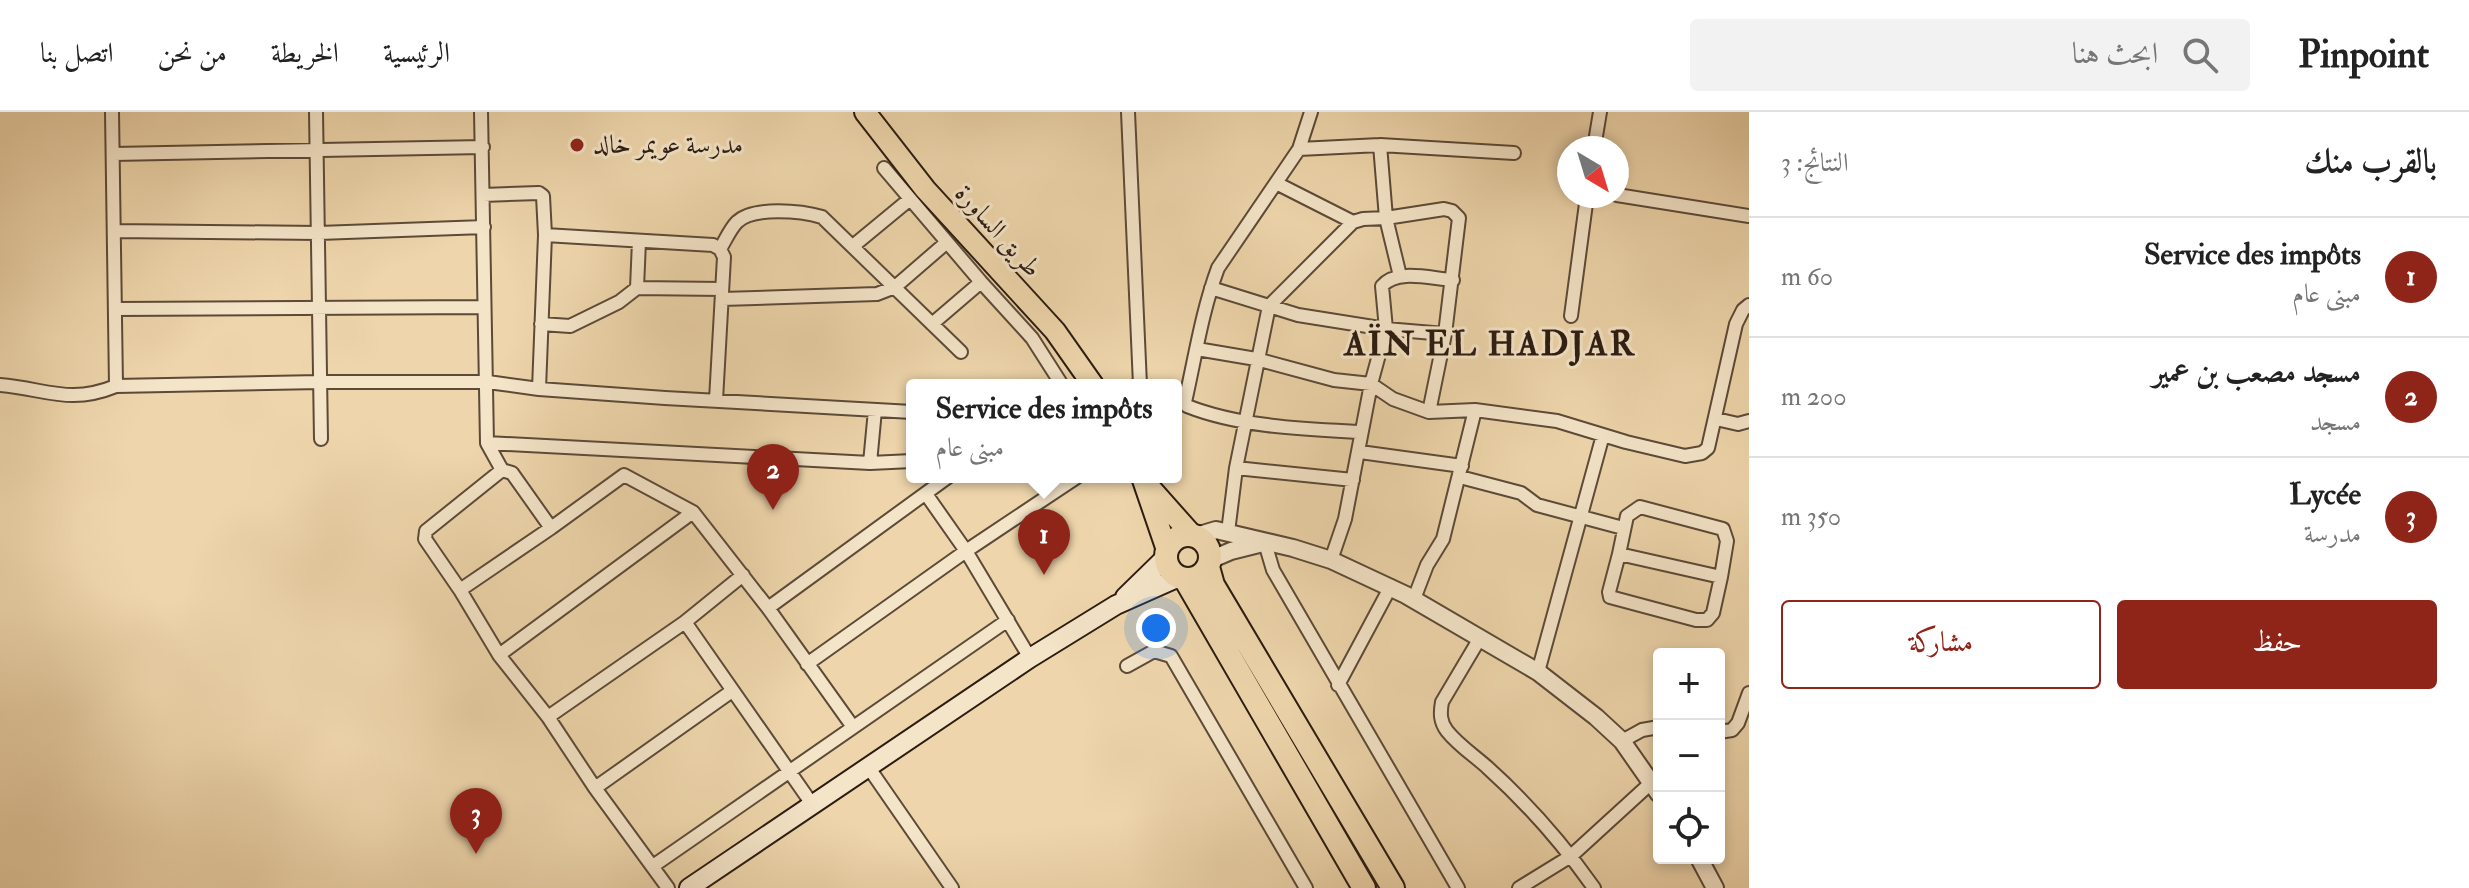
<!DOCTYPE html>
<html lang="ar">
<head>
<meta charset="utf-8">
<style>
	body { margin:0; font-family:"IM FELL Double Pica",Amiri,serif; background:#f2f2f2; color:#222; direction:rtl }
	.controls { position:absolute; right:24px; bottom:24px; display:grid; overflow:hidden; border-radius:8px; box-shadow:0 4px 12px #0003 }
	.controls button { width:72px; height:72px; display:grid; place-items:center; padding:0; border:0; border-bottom:2px solid #e0e0e0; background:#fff; color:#222; font:40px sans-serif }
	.compass { position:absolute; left:1557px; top:24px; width:72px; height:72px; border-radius:50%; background:#fff; box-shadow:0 4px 12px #0003; rotate:142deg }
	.you { position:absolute; left:1156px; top:516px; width:28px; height:28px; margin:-20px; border:6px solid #fff; border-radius:50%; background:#1a73e8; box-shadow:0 0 0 12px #1a73e833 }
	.badge { display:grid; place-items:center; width:52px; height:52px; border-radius:50%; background:#8f2418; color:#fff; font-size:26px; font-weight:700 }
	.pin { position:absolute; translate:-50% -66px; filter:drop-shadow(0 2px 4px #0008) }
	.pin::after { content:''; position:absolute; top:42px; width:28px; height:24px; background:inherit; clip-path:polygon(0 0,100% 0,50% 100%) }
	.popup { position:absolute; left:906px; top:267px; width:276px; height:104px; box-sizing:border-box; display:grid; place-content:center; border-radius:8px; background:#fff; filter:drop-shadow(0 2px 6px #0005); font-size:26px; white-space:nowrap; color:#767676 }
	.popup b { font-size:30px; color:#222 }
	.popup::after { content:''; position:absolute; left:50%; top:100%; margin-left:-16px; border:16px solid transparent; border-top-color:#fff }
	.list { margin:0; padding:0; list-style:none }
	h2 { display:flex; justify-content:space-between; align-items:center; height:104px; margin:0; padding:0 32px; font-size:34px }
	h2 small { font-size:26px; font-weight:400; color:#767676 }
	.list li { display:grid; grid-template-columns:52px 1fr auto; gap:24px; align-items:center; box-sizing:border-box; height:120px; padding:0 32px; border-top:2px solid #e0e0e0 }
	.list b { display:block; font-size:30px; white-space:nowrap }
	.list p { margin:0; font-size:26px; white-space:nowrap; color:#767676 }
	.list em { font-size:26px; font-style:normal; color:#767676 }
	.actions { display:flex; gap:16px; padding:24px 32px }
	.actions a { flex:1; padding:18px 0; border:2px solid #8f2418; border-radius:8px; text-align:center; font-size:28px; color:#8f2418 }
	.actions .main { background:#8f2418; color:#fff }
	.icon { flex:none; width:44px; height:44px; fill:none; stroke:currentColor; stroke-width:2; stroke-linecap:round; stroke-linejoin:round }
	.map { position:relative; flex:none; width:1749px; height:776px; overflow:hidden; direction:ltr }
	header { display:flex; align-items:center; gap:48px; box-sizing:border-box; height:112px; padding:0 40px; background:#fff; border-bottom:2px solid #e0e0e0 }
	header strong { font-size:38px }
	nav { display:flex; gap:44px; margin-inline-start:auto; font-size:28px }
	.search { width:560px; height:72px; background:#f2f2f2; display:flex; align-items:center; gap:20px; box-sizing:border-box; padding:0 28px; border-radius:8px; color:#767676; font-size:30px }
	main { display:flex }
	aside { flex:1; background:#fff }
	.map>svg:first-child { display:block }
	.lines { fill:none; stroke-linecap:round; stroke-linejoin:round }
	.minor-casing { stroke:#5c4a38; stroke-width:16 }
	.tertiary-casing { stroke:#5c4a38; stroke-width:20 }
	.secondary-casing { stroke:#2b1b11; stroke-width:22 }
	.primary-casing { stroke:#2b1b11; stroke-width:24 }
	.trunk-casing { stroke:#2b1b11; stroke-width:26 }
	.minor { stroke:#f4e4c8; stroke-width:12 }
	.tertiary { stroke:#f4e4c8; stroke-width:16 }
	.secondary { stroke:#f4e4c8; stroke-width:18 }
	.primary { stroke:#eed5ab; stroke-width:20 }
	.trunk { stroke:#eed5ab; stroke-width:22 }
	.poi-dot { fill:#8f2418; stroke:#f4e4c8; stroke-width:3 }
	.labels { text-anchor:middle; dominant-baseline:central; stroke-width:6; stroke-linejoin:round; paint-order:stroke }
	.poi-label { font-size:26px; fill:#2b1b11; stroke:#f4e4c8; text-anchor:start }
	.street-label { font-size:26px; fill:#2b1b11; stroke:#f4e4c8 }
	.district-label { font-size:34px; font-weight:bold; letter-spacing:2px; fill:#2b1b11; stroke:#f4e4c8 }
</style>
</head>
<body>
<header>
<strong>Pinpoint</strong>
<div class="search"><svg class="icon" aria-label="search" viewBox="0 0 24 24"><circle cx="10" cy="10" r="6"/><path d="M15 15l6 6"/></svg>ابحث هنا</div>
<nav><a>الرئيسية</a><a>الخريطة</a><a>من نحن</a><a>اتصل بنا</a></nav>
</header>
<main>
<aside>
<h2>بالقرب منك<small>النتائج: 3</small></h2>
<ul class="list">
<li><span class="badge">1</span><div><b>Service des impôts</b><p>مبنى عام</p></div><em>60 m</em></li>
<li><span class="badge">2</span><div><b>مسجد مصعب بن عمير</b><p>مسجد</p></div><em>200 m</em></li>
<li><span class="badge">3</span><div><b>Lycée</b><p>مدرسة</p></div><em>350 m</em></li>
</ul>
<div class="actions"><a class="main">حفظ</a><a>مشاركة</a></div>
</aside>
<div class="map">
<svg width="1749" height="776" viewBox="0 0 1749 776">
	<rect width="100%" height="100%" fill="#eed5ab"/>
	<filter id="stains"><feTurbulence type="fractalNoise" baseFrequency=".0025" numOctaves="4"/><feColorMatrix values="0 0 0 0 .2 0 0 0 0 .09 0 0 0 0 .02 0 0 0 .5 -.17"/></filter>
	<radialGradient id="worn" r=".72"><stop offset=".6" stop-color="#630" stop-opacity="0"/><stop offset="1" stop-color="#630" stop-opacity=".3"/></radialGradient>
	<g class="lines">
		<g class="minor-casing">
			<path id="minor" d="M112,0L116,274
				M316,0L321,327
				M481,0L487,331L502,358
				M1128,0L1140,273
				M1380,33L1386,106L1400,164
				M1594,36L1600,0
				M1299,37L1311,0
				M113,42L483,35
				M884,56L981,170L1032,226L1062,273
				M1276,71L1353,110
				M483,83L539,81L543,84L545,123
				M1617,83L1749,104
				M114,119L319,121L484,115
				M853,134L910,87
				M720,137C725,129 730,117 737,110C753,94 802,99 822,105L961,240
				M637,176L639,129
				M1211,176L1298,203L1386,217L1445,222
				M722,187L877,182L895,175L947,130
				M115,197L484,195
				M1571,204L1587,84
				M541,212L570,214L619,190L637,176L722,177
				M932,212L981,170
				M1197,237L1256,247L1334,268L1371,272L1393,287L1429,300L1475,298L1557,309L1626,330L1685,344L1702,341L1708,336L1736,212L1743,198L1749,193
				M0,273C47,277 69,293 116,274L320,270H488L539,277L665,286L912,300
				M539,277L545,123L713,133L720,137L724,145L716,288
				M1716,307L1738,312L1749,309
				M1361,320C1304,317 1240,315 1187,294L1185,290C1195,246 1202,199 1218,156L1299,37L1380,33L1514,41
				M487,331L870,351L912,349
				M1360,340L1462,354
				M870,351L875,298
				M1236,356L1353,368
				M1460,365L1521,381L1537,393L1623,416
				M926,382L966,439L1030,546
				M1640,395L1723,417L1727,429L1721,465L1619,442L1627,404Z
				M1228,420L1236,356L1269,194L1353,110L1363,107L1386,106L1444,97L1452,99L1459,106L1445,222L1429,300
				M1265,431L1273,458L1458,776
				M1619,442L1609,480L1610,485L1696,508H1707L1713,501L1721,465
				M1331,448L1345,407L1371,272L1386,217L1382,174C1397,156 1432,167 1453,168
				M460,478L551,416
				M1414,487L1427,453L1443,427L1475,298
				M768,496L948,365
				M685,510L812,692
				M1480,526L1442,590C1440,601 1440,610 1447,619C1459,634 1475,644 1488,656C1528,692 1563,732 1594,776
				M499,543L693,400
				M807,552L966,439L1077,365
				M1127,554L1154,539L1171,544L1306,776
				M1538,560L1603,323
				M1338,573L1391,474
				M548,605L685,510L743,463
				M1719,620L1732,618L1738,611L1749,581
				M1622,629L1642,618L1659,615
				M869,656L952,776
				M595,676L732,579
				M653,754L1008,508
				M668,776L595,676L548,605L499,543L460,478L425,427L426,419L502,358L512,361L551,416L624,363L693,400L768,496L853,615
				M1519,776L1571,744L1652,670"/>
		</g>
		<g class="tertiary-casing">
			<path id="tertiary" d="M1196,424L1216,418L1293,436L1331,448L1406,483L1538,560L1596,605L1622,629L1659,682
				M1210,448L1231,439L1263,431
				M1699,746L1715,776"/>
		</g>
		<g class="secondary-casing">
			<path id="secondary" d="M1125,485L1166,445
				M689,776L1030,546L1116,493L1179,465"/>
		</g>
		<g class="primary-casing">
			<path id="primary" d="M865,0L925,77L1055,219L1093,273
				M1142,365L1167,438
				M1144,369L1192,423"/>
		</g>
		<g class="trunk-casing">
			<path id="trunk" d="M1166 445a22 22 0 1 1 44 0a22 22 0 1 1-44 0Z
				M1208,455L1213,473L1393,776
				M1185,467L1364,776"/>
		</g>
		<use href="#minor" class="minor"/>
		<use href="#tertiary" class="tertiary"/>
		<use href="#secondary" class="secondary"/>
		<use href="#primary" class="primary"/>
		<use href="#trunk" class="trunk"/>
	</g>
	<circle class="poi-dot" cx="577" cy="33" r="8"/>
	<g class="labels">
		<g class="poi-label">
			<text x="593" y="33">مدرسة عويمر خالد</text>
		</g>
		<g class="street-label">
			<text transform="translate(998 119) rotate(48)">طريق الساورة</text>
		</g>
		<g class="district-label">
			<text x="1490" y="232">AÏN EL HADJAR</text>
		</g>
	</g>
	<rect width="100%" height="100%" filter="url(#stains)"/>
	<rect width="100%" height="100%" fill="url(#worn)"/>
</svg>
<div class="controls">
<button>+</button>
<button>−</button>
<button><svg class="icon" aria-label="locate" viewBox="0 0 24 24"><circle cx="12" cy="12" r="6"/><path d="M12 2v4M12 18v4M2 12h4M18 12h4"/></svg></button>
</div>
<svg class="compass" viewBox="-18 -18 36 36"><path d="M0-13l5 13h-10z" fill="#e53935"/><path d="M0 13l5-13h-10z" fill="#767676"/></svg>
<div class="you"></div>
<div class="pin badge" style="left:1044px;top:463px">1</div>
<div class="popup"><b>Service des impôts</b>مبنى عام</div>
<div class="pin badge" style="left:773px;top:398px">2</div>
<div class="pin badge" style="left:476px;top:742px">3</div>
</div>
</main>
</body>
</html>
